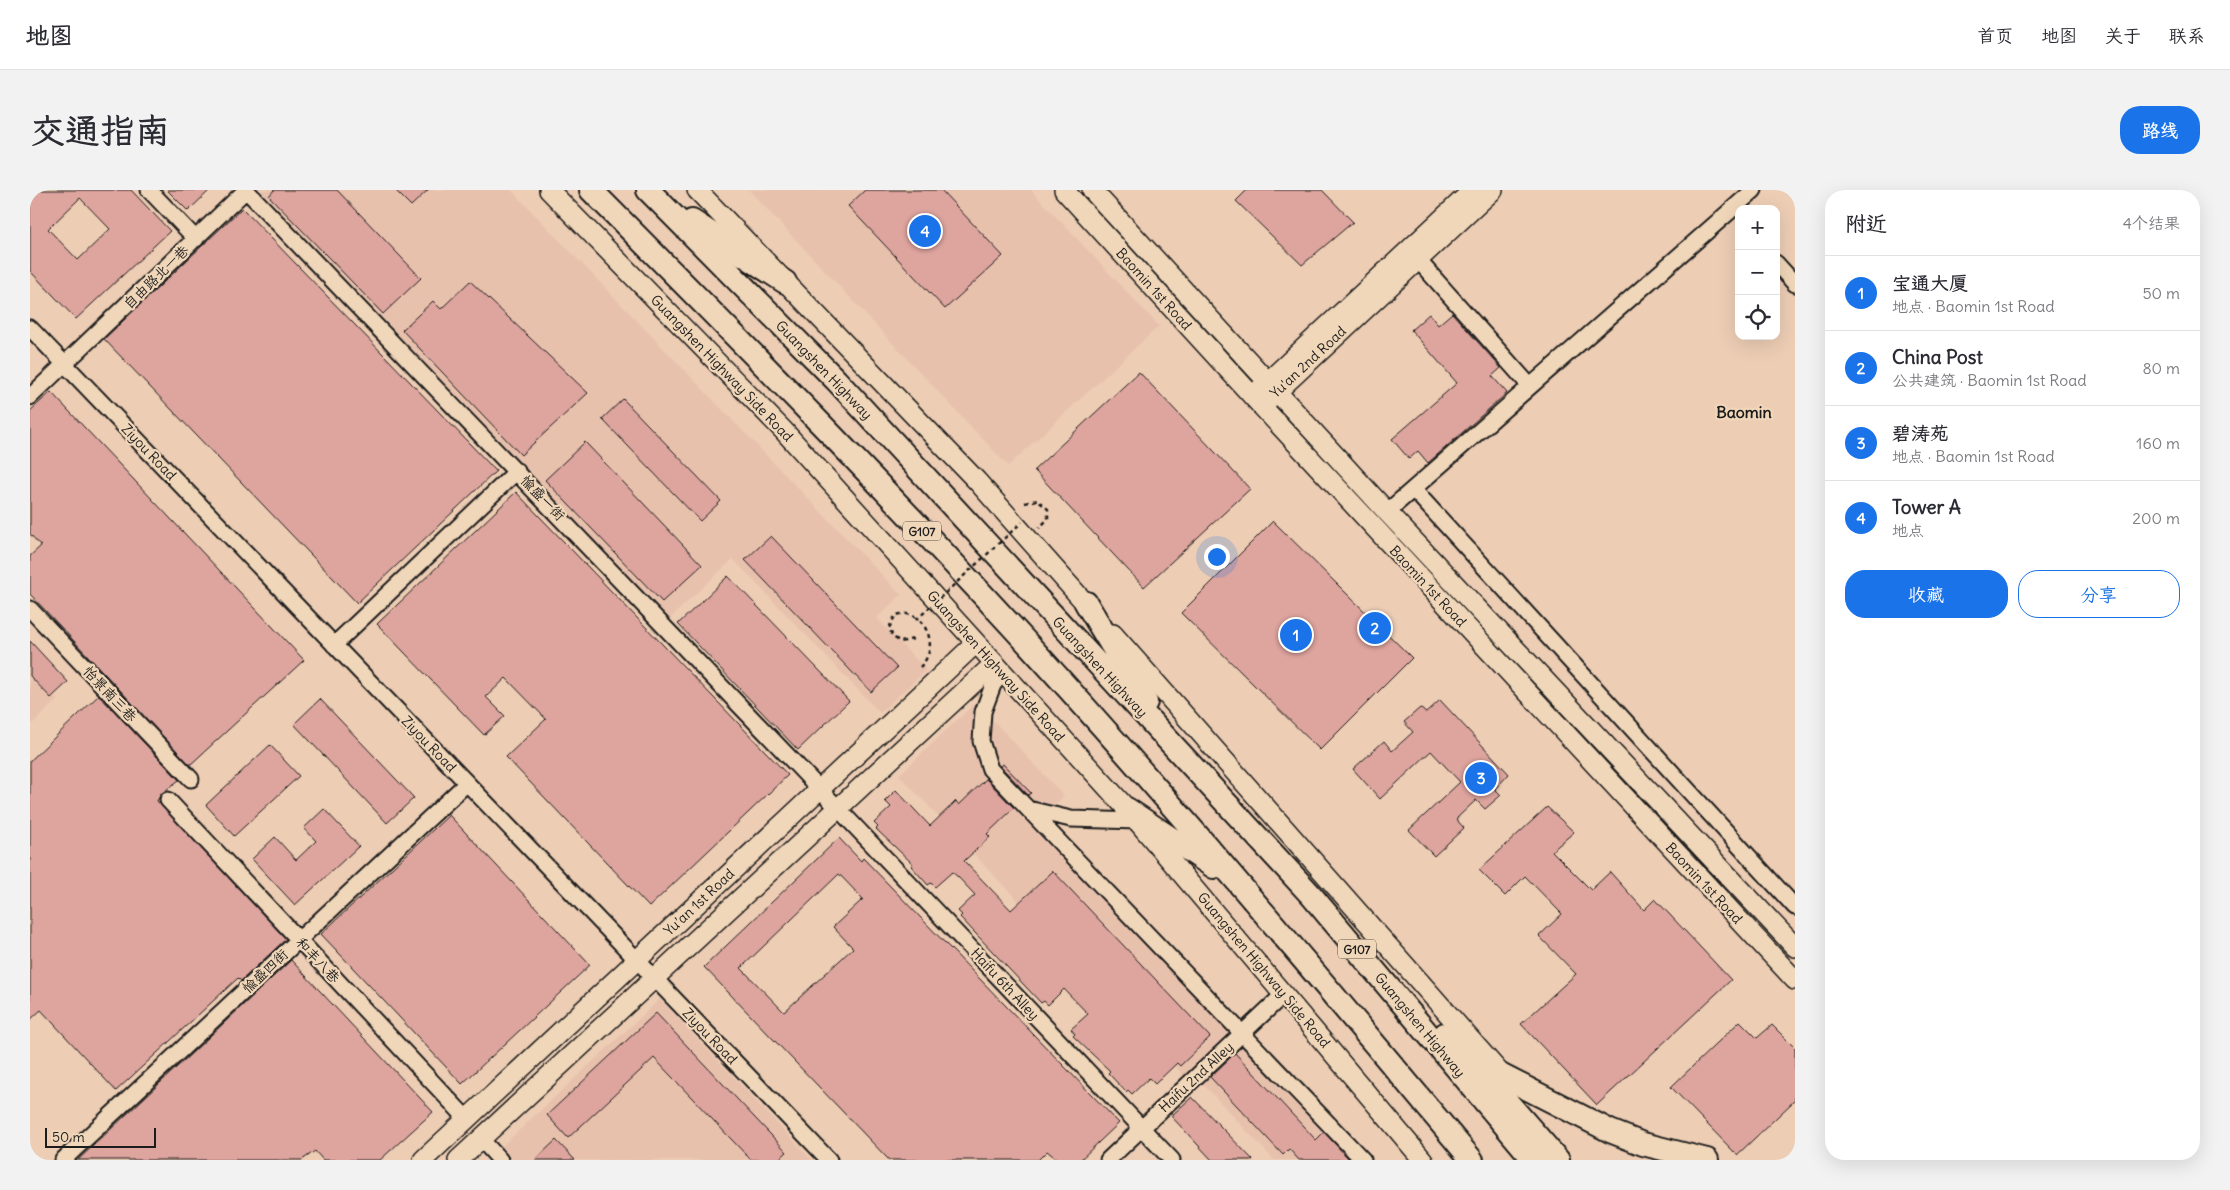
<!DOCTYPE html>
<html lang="zh">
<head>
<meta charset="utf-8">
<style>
	body { margin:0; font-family:Delius,"LXGW WenKai TC",sans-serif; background:#f2f2f3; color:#2b2b33 }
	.controls { position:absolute; right:15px; top:15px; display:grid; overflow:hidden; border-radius:10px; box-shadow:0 5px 20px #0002 }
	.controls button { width:45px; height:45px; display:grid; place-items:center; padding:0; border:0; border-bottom:1px solid #e1e1e2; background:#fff; color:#2b2b33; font:25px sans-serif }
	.scale { position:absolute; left:15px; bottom:12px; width:111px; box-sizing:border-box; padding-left:5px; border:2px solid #1c1c1c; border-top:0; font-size:14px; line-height:18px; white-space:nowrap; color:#1c1c1c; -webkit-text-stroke:4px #f1d7b9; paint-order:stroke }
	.you { position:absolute; left:1186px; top:366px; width:18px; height:18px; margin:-12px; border:4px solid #fff; border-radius:50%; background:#1a73e8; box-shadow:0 0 0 8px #1a73e833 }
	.badge { display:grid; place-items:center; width:32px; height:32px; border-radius:50%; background:#1a73e8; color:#fff; font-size:16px; font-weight:700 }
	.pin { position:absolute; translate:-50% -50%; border:2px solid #fff; box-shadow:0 1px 5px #0006 }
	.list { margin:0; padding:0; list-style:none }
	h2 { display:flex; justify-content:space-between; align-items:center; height:65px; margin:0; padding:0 20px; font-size:21px }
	h2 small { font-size:16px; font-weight:400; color:#7c7c81 }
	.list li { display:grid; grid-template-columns:32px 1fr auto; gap:15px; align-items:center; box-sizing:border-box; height:75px; padding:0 20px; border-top:1px solid #e1e1e2 }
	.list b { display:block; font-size:19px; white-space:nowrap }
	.list p { margin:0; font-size:16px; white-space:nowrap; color:#7c7c81 }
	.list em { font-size:16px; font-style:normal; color:#7c7c81 }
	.actions { display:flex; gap:10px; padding:15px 20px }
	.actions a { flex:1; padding:11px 0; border:1px solid #1a73e8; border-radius:20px; text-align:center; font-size:18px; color:#1a73e8 }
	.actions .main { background:#1a73e8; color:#fff }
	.icon { flex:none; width:28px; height:28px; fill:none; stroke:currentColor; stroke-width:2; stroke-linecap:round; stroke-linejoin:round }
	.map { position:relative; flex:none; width:1765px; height:970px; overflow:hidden; border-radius:20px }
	header { display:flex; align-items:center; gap:30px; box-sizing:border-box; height:70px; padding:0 25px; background:#fff; border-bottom:1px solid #e1e1e2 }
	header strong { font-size:24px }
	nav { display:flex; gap:28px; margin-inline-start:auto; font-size:18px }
	.intro { display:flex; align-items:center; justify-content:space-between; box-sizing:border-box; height:120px; padding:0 30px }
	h1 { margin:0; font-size:35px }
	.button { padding:12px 22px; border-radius:20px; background:#1a73e8; color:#fff; font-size:18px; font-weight:700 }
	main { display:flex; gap:30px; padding:0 30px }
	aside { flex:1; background:#fff; border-radius:20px; box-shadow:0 5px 20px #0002 }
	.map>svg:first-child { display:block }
	.built { fill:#e8c1ad }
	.building { fill:#dea49e; stroke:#1c1c1c; fill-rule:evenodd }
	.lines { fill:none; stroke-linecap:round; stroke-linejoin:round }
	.minor-casing { stroke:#1c1c1c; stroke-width:19 }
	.major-casing { stroke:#1c1c1c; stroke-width:22 }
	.highway-casing { stroke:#1c1c1c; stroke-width:26 }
	.path { stroke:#1c1c1c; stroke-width:2.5; stroke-dasharray:4 4; stroke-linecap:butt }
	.minor { stroke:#f1d7b9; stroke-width:15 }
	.major { stroke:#f1d7b9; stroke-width:19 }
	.highway { stroke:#f1d7b9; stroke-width:22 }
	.path-bridge { stroke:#1c1c1c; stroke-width:2.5; stroke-dasharray:4 4; stroke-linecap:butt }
	.labels { text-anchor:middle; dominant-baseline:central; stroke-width:4.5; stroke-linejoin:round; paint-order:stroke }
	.shield { fill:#f1d7b9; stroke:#5c544b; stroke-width:1 }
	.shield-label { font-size:12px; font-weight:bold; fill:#1c1c1c }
	.street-label { font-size:14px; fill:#1c1c1c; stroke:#f1d7b9 }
	.quarter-label { font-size:16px; font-weight:bold; fill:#1c1c1c; stroke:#f1d7b9 }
</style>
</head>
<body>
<header>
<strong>地图</strong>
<nav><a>首页</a><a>地图</a><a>关于</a><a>联系</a></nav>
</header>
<div class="intro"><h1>交通指南</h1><a class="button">路线</a></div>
<main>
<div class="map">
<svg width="1765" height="970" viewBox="0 0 1765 970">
	<rect width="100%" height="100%" fill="#edcdb4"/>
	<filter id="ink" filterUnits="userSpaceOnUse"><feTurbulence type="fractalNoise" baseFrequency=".02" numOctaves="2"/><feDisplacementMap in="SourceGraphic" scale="10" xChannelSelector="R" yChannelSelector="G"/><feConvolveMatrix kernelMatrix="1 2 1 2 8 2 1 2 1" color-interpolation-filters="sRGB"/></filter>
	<g filter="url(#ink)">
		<path class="built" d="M230,0H481L871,405L847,428L896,480L850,523L703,369L638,430Z
			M719,0H1001L1129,136L978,276Z
			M0,481L27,510L0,536Z
			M946,512L1034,606L1007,631L1206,842L1156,888L869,585Z
			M630,809L782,970H479L469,959Z
			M1216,852L1327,970H1244L1172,893Z"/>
		<path class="building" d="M0,0H101L140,41L46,129L0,81ZM50,8L80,39L48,70L18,39Z
			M137,0H180L158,21Z
			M244,0H307L391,88L353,124L239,6Z
			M365,0H398L381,16Z
			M835,0H911L973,66L915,119L818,16Z
			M1217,0H1292L1323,32L1272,75L1206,11Z
			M212,18L466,281L327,413L74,149Z
			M440,91L558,203L491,265L372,140L403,111L411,119Z
			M1422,123L1471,178L1462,186L1477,203L1398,273L1388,261L1379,269L1362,249L1427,193L1381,140L1399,124L1408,135Z
			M1109,182L1220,299L1114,397L1004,280Z
			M21,202L274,470L160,575L0,404V366L11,356L0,344V221Z
			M593,209L691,311L670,331L572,229Z
			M555,252L672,375L632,412L515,290Z
			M486,302L758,585L619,717L476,567L516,529L476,488L456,507L475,526L454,545L347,434Z
			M1243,331L1382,468L1290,560L1151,423Z
			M741,346L867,478L841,502L715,370Z
			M698,386L819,511L768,560L648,434Z
			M0,451L38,492L21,508L0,486Z
			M69,505L149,590L131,604L127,611L256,749L211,791L208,788L86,901L11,820L0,830V571Z
			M290,509L384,608L357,633L264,534Z
			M1410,510L1479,584L1465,599L1471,605L1455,619L1446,610L1426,629L1434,638L1404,666L1379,640L1430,592L1401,561L1350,609L1323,579L1354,551L1362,561L1383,542L1374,532L1390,518L1396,523Z
			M240,555L269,586L204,646L176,615Z
			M973,574L1001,603L998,605L970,576Z
			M956,589L984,618L957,644L960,647L934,671L981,720L1023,681L1180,847L1150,876L1147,873L1125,894L1119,888L1102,904L1098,900L1096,902L1078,883L1080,881L1043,846L1045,844L1041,839L1058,824L1034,799L1018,815L1014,811L1011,813L930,727L932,725L928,721L945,705L928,687L922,682L905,697L901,693L898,695L881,676L883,674L846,639L848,637L844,633L861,617L855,611L866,600L900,636L926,611L929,615Z
			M1517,617L1544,642L1522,661L1561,700L1580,682L1614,720L1625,709L1701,790L1567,915L1491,834L1546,784L1509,746L1532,724L1495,686L1475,706L1449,680Z
			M294,619L329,656L265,715L222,669L245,647L266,670L286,651L274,638Z
			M419,625L560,775L432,894L291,744Z
			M809,648L831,671L833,668L1089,933L1050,970H1028L1017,961L1008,970H859L674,777ZM809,684L833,709L803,737L823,758L754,822L711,778Z
			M261,770L403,922L350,970H293L285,961L272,970H48Z
			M626,823L757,962L748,970H721L624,868L538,948L517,925Z
			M1710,831L1727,848L1742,835L1765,858V910L1707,965L1641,897Z
			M1205,863L1286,950L1294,942L1320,970H1269L1259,959L1253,965L1180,887Z
			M1162,907L1223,970H1182L1141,926Z
			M526,950L545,970H505Z"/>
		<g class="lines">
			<g class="minor-casing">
				<path id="minor" d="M119,0L166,49
					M216,0L780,589L1142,970
					M1388,70L1500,196
					M1746,73L1765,94
					M0,138L799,970
					M0,207L216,0
					M1383,299L1765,717
					M1357,322L1724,0
					M0,419L161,589
					M304,455L487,281
					M972,483L963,495L953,522L951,551L960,579L998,619L1041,629L1108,631
					M138,610L437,929
					M998,619L1333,970
					M451,949L470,970
					M33,970L437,593
					M1078,970L1254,804"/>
			</g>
			<g class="major-casing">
				<path id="major" d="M519,0L753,240L1097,619L1393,970
					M667,0L947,291L1064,423
					M1034,0L1226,210L1765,790
					M1062,0L1357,322L1765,757
					M1230,199L1443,0
					M1239,209L1463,0
					M1083,444L1471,884
					M393,970L945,454
					M428,970L964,474"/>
			</g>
			<g class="highway-casing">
				<path id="highway" d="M561,0C702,142 842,284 977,431C1138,606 1290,789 1442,970
					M618,0L806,190L1281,705L1504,970
					M662,31L755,92
					M1056,413L1116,512
					M1097,619L1184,677
					M1415,844L1438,867L1528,970
					M1453,876L1580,941L1613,954L1677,970"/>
			</g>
			<path class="path" d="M995,313L1007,310L1018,319V329L1009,338
				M883,449L871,452L863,447L859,438L865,426C887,414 915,452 890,477"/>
			<use href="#minor" class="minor"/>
			<use href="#major" class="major"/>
			<use href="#highway" class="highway"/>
			<path class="path-bridge" d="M886,430L992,332"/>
		</g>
	</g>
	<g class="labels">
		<g class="shield">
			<rect x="873" y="331.5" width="38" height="19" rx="4"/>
			<rect x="1308" y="749.5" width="38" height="19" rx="4"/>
		</g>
		<g class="shield-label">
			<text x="892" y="341">G107</text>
			<text x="1327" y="759">G107</text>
		</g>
		<g class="street-label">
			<text transform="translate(126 87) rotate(-44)">自由路北一巷</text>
			<text transform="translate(1124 99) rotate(48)">Baomin 1st Road</text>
			<text transform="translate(1278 172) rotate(-43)">Yu'an 2nd Road</text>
			<text transform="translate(692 178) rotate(46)">Guangshen Highway Side Road</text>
			<text transform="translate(794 180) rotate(46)">Guangshen Highway</text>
			<text transform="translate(119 262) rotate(46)">Ziyou Road</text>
			<text transform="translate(513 308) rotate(46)">愉盛一街</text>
			<text transform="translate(1398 396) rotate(47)">Baomin 1st Road</text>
			<text transform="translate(966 476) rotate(48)">Guangshen Highway Side Road</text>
			<text transform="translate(1070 477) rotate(47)">Guangshen Highway</text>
			<text transform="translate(80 504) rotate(47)">怡景南三巷</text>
			<text transform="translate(399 554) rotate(46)">Ziyou Road</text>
			<text transform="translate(1674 693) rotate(47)">Baomin 1st Road</text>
			<text transform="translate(669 712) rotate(-43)">Yu’an 1st Road</text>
			<text transform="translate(288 770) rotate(47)">和丰八巷</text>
			<text transform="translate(1234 780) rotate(50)">Guangshen Highway Side Road</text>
			<text transform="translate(235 781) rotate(-43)">愉盛四街</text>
			<text transform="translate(975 794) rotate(47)">Haifu 6th Alley</text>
			<text transform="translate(1390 835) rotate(50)">Guangshen Highway</text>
			<text transform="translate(680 846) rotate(46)">Ziyou Road</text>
			<text transform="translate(1166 887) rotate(-43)">Haifu 2nd Alley</text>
		</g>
		<g class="quarter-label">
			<text x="1714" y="222">Baomin</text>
		</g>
	</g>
</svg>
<div class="controls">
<button>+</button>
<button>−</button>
<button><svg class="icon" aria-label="locate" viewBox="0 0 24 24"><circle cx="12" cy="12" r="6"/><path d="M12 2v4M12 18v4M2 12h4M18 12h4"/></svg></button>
</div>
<div class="scale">50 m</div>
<div class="you"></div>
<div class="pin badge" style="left:1266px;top:445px">1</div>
<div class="pin badge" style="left:1345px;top:438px">2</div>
<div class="pin badge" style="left:1451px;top:588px">3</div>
<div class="pin badge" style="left:895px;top:41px">4</div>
</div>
<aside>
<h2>附近<small>4个结果</small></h2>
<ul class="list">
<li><span class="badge">1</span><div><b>宝通大厦</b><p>地点 · Baomin 1st Road</p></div><em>50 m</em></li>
<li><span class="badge">2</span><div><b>China Post</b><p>公共建筑 · Baomin 1st Road</p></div><em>80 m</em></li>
<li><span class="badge">3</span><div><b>碧涛苑</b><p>地点 · Baomin 1st Road</p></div><em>160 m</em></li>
<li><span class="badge">4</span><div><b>Tower A</b><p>地点</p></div><em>200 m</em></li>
</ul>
<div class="actions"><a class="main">收藏</a><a>分享</a></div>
</aside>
</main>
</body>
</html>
